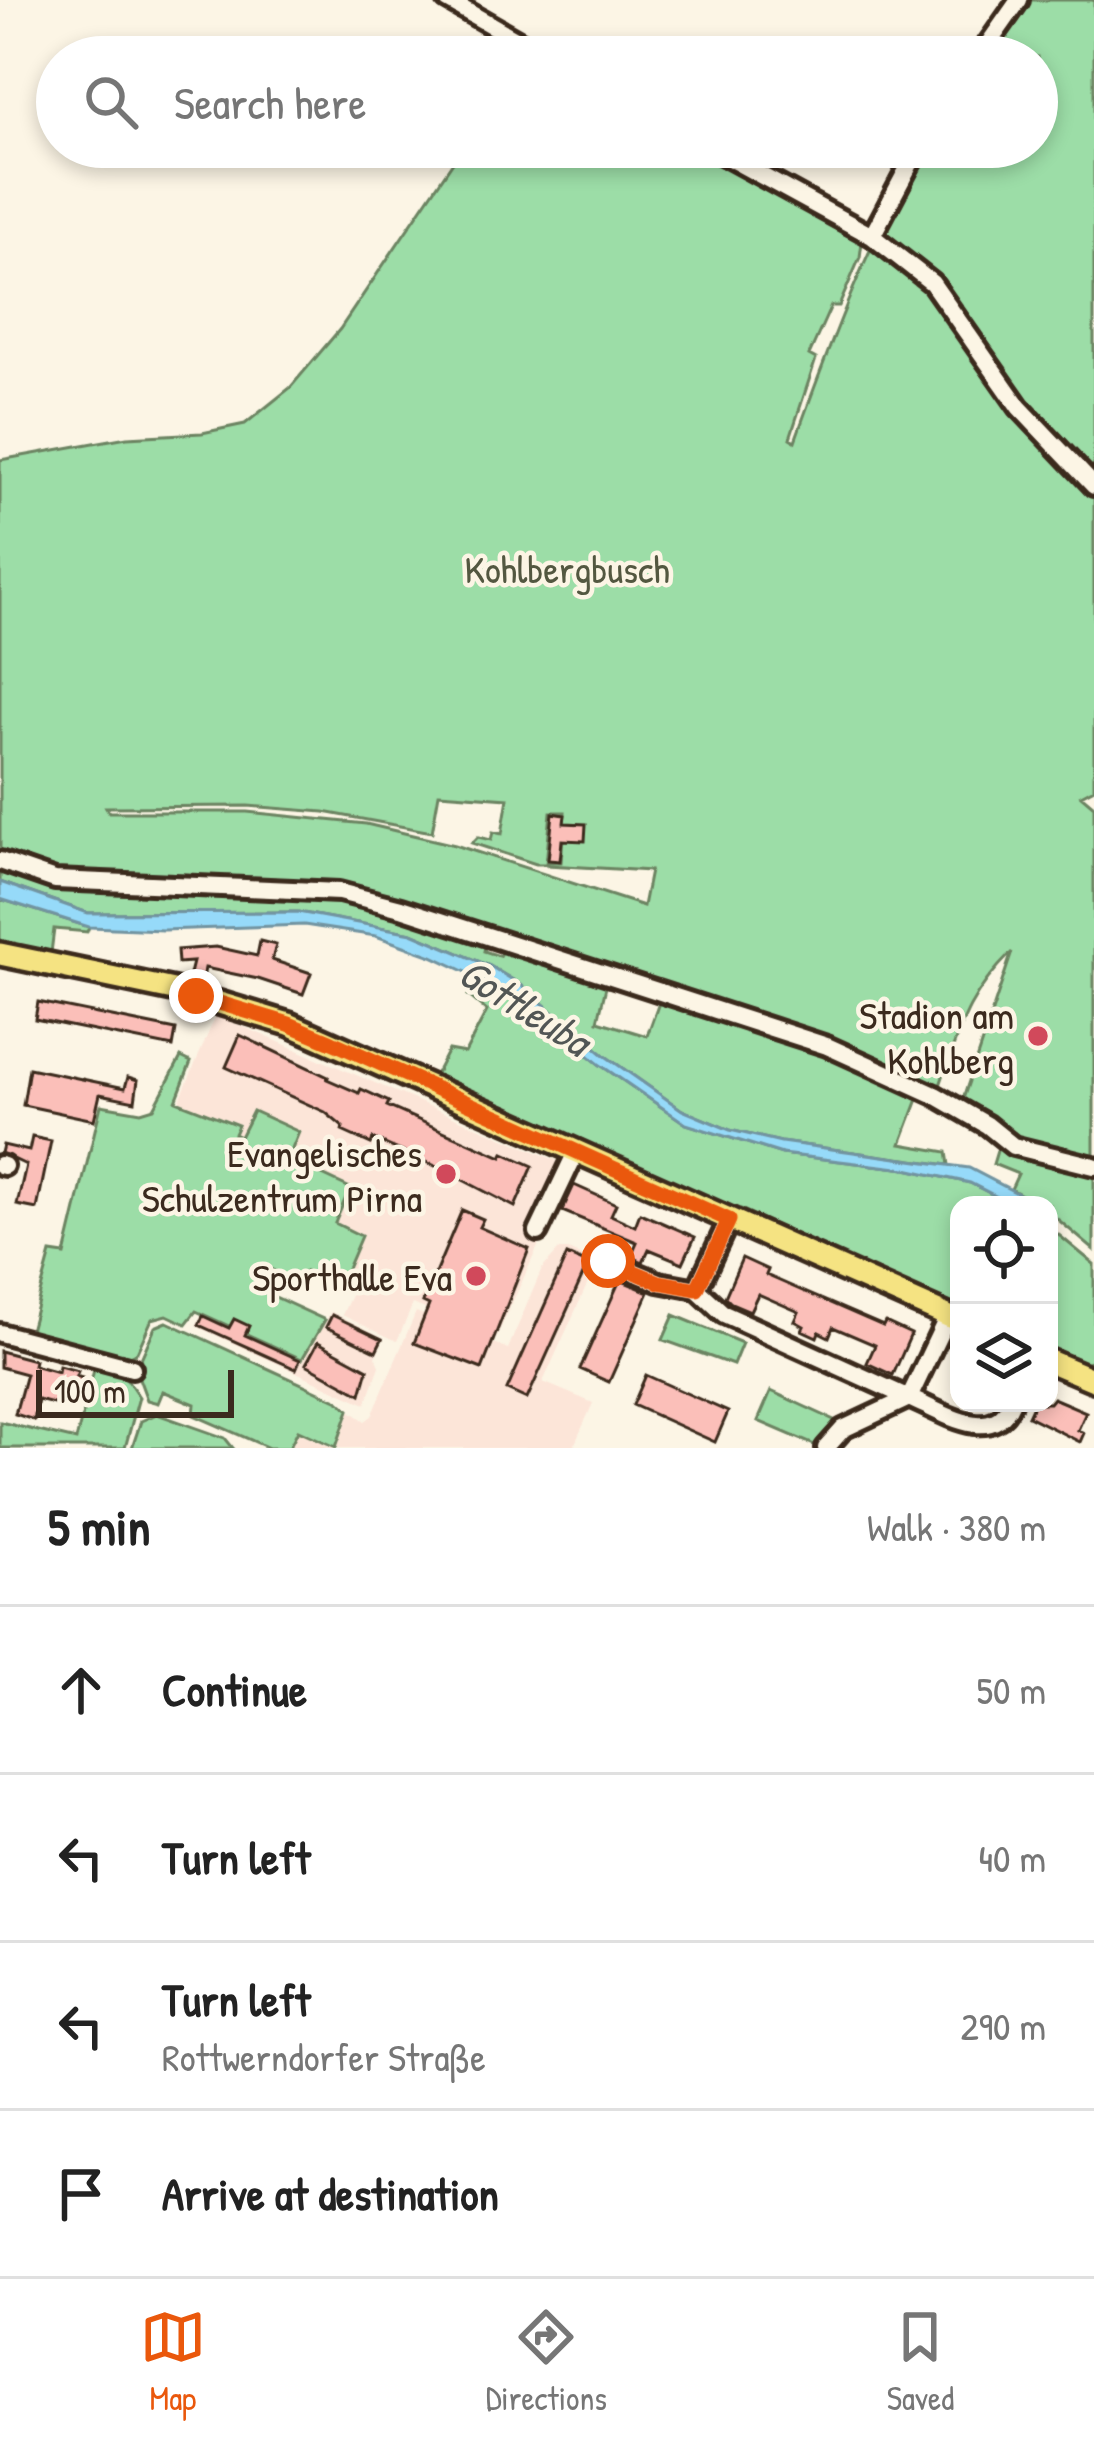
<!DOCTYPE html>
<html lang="en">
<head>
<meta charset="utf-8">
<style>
	body { margin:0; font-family:"Patrick Hand",sans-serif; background:#f2f2f2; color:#222 }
	.controls { position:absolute; right:36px; bottom:36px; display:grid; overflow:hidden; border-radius:24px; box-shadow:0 6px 18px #0003 }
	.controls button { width:108px; height:108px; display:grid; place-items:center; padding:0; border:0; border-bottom:3px solid #e0e0e0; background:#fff; color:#222; font:60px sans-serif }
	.scale { position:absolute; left:36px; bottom:30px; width:198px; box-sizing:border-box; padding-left:12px; border:6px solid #3b2a1e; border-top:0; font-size:33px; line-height:42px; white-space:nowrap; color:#3b2a1e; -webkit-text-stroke:9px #fcf5e5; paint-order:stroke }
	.stop { position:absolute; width:36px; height:36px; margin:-27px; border:9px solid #ea580c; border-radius:50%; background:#fff }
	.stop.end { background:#ea580c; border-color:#fff; box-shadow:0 3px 12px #0008 }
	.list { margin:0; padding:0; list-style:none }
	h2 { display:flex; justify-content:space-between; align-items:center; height:156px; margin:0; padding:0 48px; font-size:51px }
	h2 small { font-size:39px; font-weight:400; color:#767676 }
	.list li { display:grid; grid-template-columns:78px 1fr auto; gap:36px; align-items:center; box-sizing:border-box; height:168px; padding:0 48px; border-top:3px solid #e0e0e0 }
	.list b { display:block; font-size:45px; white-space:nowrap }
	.list p { margin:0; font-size:39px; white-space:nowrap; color:#767676 }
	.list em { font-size:39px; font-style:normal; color:#767676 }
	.icon { flex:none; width:66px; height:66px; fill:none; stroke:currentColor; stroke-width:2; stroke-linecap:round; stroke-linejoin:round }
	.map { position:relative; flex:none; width:1094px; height:1448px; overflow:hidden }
	.search { position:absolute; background:#fff; box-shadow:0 6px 18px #0003; left:36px; right:36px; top:36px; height:132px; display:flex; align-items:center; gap:30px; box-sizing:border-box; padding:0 42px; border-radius:66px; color:#767676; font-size:45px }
	.sheet { height:828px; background:#fff }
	nav { display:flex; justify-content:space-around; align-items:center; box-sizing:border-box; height:168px; border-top:3px solid #e0e0e0; background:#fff; font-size:33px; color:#767676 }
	nav a { display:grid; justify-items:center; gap:6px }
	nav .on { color:#ea580c }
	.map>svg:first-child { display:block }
	.built { fill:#fce5d8 }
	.green { fill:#9cdda7; stroke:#6c8462; stroke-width:3; fill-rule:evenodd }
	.water { fill:#96daf9; stroke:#7294a1; stroke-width:3 }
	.building { fill:#fbbfb9; stroke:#3b2a1e; stroke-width:3 }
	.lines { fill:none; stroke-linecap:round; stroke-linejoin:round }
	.minor-casing { stroke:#3b2a1e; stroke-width:26 }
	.major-casing { stroke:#3b2a1e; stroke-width:30 }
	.minor { stroke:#fcf5e5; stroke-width:16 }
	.major { stroke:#f5e382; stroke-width:21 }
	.route { stroke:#ea580c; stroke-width:15 }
	.poi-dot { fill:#d1495b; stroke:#fcf5e5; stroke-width:4.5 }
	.labels { text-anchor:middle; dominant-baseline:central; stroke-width:9; stroke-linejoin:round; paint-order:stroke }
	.park-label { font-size:39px; fill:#535740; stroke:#fcf5e5 }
	.poi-label { font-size:39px; fill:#3b2a1e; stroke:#fcf5e5; text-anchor:end }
	.water-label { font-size:42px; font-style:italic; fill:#525655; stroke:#fcf5e5 }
</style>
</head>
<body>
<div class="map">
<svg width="1094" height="1448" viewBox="0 0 1094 1448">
	<rect width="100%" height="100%" fill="#fcf5e5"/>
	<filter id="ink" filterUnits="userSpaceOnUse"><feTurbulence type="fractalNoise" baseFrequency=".00833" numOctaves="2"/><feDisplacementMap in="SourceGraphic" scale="24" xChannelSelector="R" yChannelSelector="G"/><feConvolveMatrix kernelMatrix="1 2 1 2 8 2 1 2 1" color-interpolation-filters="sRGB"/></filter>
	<g filter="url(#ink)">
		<path class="built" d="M216,1015L574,1168L496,1338L413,1304L397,1341L342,1315L353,1291L312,1274L350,1188L234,1134L237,1125L179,1102Z
			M559,1250H568L597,1263L543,1382L593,1403L573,1448H289L297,1430L336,1447L349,1410L365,1421L372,1416L416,1312L508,1349L542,1269Z
			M331,1312L384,1338L376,1356L380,1366L366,1404L196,1326L202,1313L302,1359Z"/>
		<path class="green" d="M1023,0H1094V788L1081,795L1094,806V1250L1049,1212V1205H1040L1011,1189L1018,1174L993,1164L1003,1131L962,1102L1012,952C964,1000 960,1029 938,1091L337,890L54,874L0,857V460L127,437L202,433L245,424L290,388L340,329L463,147H700L857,235L862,242L860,257L839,306H831L809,355L816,359L790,438L795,441C831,341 869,239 923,147H1037V57H983ZM439,793L508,798L502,834L493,832L491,840L478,837L472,843L536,864H546L551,812H565L561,862H548V865L650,871L643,906L455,845L366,824L247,812H109L106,807L248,806L324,812L432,832Z
			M0,864L12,870L338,896L487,939L484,951L499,956L505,945L608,978L598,1021L647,1036L661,997L825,1050L920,1094L901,1144L947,1152L949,1165L781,1142L730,1130L682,1110L604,1055L521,985L490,966L412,933L298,912L88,913L0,882Z
			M0,899L89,927L87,932L54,929L51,953L7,943L5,947L0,946Z
			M477,976L513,994L599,1064L686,1124L782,1154L906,1169L970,1183L1013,1205H959V1311L783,1234L784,1229L741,1209L738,1213L434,1077L448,1050L465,1053L487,1011L468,995Z
			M181,1057L191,1062L176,1101L238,1125L234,1134L240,1137L253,1111L299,1132L288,1159L350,1188L335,1223L361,1236L340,1285L305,1271L299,1282L270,1269L260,1290L325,1320L302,1359L196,1311L186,1324L167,1315L152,1319L137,1352L123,1359L29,1334L51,1253L65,1255L101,1105L141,1112L154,1108Z
			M1049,1227L1094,1264V1360L1080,1364L1049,1351Z
			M674,1315L742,1343L733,1365L663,1340Z
			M167,1322L339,1401L349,1410L336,1447L298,1430L289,1448H269L194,1415L195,1404L163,1391L158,1403L147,1400L136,1370L155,1327Z
			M96,1362L120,1369L139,1397L125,1448H0V1422L76,1440Z
			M771,1391L836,1421L814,1445L758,1421Z
			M157,1414L225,1438L233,1448H132L141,1421Z"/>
		<path class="water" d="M0,882L88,913L298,912L412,933L490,966L521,985L604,1055L682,1110L730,1130L781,1142L969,1168L1040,1205H1013L970,1183L906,1169L782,1154L686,1124L599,1064L513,994L432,956L376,936L304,925L163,930L89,927L0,899Z"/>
		<path class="building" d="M553,813L565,815L564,823L586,824L585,841L562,840L560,861L548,860Z
			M260,941L276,945L272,960L311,973L303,994L258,979L205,968L203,978L190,974L193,962L178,963L177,950L216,947L257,956Z
			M38,1002L176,1030L173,1047L35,1019Z
			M240,1035L328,1077L327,1079L359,1093L361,1089L389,1102L387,1106L502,1157L504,1153L533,1166L515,1207L438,1167L373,1139L371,1144L342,1131L343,1127L325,1112L226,1067Z
			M29,1068L125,1088L128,1077L138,1080L135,1101L100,1094L94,1120L23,1105Z
			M32,1137L51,1141L37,1209L17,1205L26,1165L1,1153L3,1145L29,1151Z
			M574,1185L616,1204L611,1215L635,1226L640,1213L695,1237L683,1263L649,1249L643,1262L631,1256L637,1242L562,1211Z
			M462,1210L483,1219L479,1227L529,1249L482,1369L414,1343L429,1305L423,1302Z
			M567,1255L588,1264L527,1399L507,1390Z
			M742,1258L768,1270L766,1275L807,1293L883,1326L885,1322L911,1334L893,1375L867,1363L875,1345L833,1327L829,1337L819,1332L817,1337L802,1330L804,1326L795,1321L799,1312L758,1294L750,1311L731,1303L725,1297Z
			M620,1280L649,1292L609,1382L580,1369Z
			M332,1315L382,1339L376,1351L326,1327Z
			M203,1316L229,1328L234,1319L249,1326L245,1335L300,1360L296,1369L199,1325Z
			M318,1342L368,1369L361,1394L306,1364Z
			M0,1351L34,1360L33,1365L58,1372L59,1366L78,1371L76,1376L82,1378L73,1409L38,1400L34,1420L15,1414L26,1374L0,1367Z
			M646,1375L728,1412L715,1442L633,1405Z
			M1053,1398L1086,1412L1078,1430L1084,1433L1080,1442L1028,1416L1034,1403H1049Z"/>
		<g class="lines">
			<g class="minor-casing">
				<path id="minor" d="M447,0L547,57
					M979,57L1019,0
					M709,147L872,236L919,147
					M872,236L932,283L1019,407L1094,486
					M0,861L55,880L339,892L401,908L827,1046L935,1095L987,1125L1013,1146L1094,1166
					M0,1165L4,1166
					M729,1220L697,1289L724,1314L909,1398L948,1316
					M538,1232L577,1150
					M608,1261L659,1282L697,1289
					M0,1333L132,1368
					M826,1448L843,1429L909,1398C940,1411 992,1447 1011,1403"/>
			</g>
			<g class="major-casing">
				<path id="major" d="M0,954L183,992L289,1024L959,1321
					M1049,1361L1094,1380"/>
			</g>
			<use href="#minor" class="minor"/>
			<use href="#major" class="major"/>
		</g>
	</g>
	<g class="lines" filter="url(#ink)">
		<path class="route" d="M196,996L289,1024L332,1042L729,1220L697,1289L659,1282L608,1261"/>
	</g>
	<g class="poi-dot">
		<circle cx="1038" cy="1036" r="12"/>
		<circle cx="446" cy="1174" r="12"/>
		<circle cx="476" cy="1276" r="12"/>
	</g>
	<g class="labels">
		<g class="park-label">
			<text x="567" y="568">Kohlbergbusch</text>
		</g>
		<g class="poi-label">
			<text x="1014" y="1014">Stadion am<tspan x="1014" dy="45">Kohlberg</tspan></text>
			<text x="422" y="1152">Evangelisches<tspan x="422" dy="45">Schulzentrum Pirna</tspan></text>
			<text x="452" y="1276">Sporthalle Eva</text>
		</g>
		<g class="water-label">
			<text transform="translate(525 1006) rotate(32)">Gottleuba</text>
		</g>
	</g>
</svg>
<div class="controls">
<button><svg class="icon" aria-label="locate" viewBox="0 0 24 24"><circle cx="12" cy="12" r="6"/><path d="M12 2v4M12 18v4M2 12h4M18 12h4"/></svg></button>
<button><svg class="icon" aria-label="layers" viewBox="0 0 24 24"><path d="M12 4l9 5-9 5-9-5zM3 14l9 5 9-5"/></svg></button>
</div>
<div class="scale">100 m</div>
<div class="stop" style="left:608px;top:1261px"></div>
<div class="stop end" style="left:196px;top:996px"></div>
<div class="search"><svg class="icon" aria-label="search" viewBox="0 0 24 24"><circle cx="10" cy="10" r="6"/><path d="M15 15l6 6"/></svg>Search here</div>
</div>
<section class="sheet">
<h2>5 min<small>Walk · 380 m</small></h2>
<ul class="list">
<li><svg class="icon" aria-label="ahead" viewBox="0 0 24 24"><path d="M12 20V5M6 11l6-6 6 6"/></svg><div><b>Continue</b></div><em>50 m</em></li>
<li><svg class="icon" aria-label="left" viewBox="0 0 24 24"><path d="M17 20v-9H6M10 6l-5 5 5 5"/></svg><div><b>Turn left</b></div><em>40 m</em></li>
<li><svg class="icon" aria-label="left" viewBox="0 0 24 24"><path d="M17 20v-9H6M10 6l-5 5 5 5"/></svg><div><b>Turn left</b><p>Rottwerndorfer Straße</p></div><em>290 m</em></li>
<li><svg class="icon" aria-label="arrive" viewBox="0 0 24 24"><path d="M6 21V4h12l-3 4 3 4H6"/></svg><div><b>Arrive at destination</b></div></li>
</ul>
</section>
<nav>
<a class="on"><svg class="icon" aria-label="map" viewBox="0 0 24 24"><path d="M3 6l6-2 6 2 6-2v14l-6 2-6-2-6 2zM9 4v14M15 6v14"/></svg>Map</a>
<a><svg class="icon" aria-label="directions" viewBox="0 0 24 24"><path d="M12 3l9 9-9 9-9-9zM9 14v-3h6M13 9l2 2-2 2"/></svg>Directions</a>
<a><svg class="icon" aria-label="saved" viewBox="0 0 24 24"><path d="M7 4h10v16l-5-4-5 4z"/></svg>Saved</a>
</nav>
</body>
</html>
